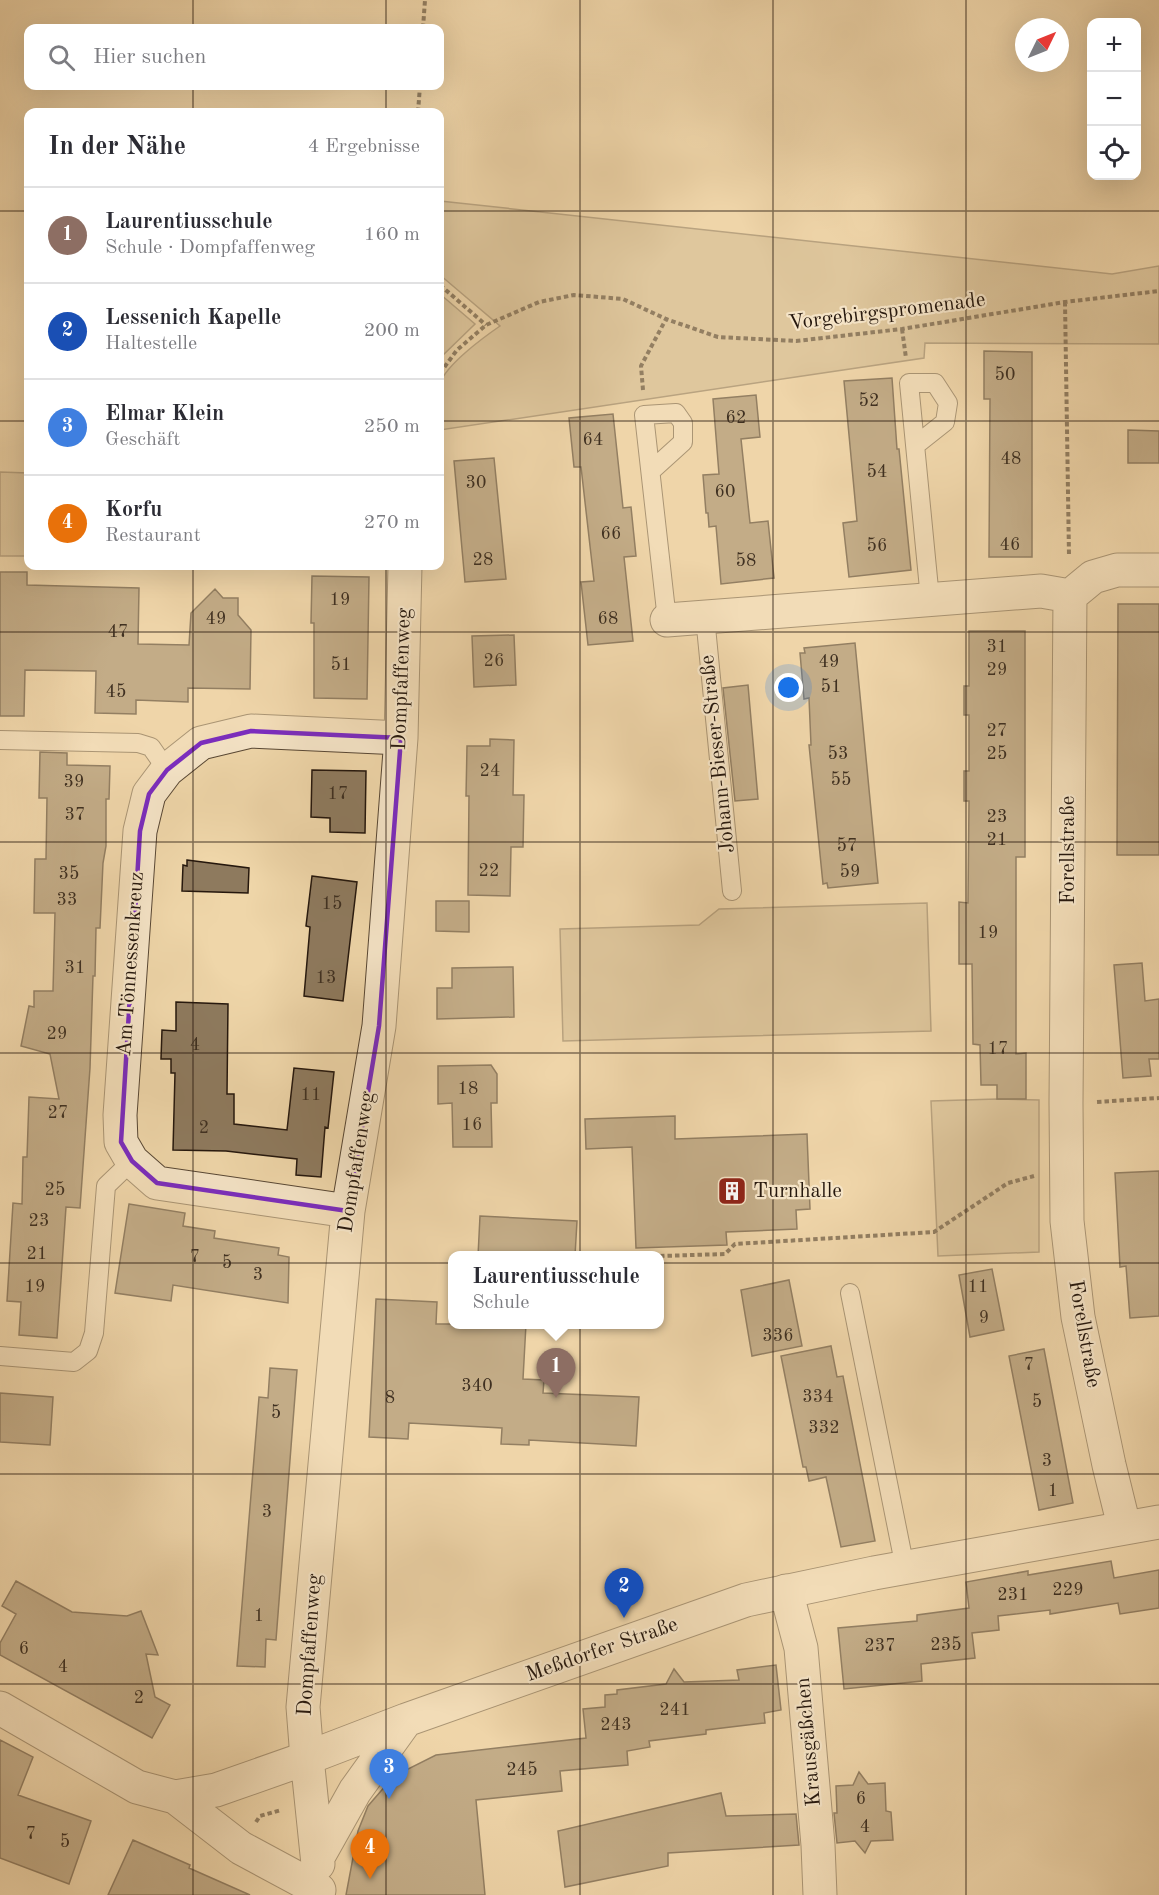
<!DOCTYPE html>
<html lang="de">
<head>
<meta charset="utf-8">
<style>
	body { margin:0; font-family:"Old Standard TT",serif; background:#f7f7f7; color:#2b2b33 }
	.controls { position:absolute; right:18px; top:18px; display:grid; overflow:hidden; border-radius:12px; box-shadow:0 6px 24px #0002 }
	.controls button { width:54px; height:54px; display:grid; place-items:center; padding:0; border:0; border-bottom:2px solid #e1e1e2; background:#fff; color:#2b2b33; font:30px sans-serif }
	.compass { position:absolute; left:1015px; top:18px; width:54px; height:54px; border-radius:50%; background:#fff; box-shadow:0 6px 24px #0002; rotate:47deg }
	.you { position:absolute; left:789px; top:688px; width:21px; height:21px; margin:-15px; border:4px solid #fff; border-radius:50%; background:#1a73e8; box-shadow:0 0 0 9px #1a73e833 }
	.badge { display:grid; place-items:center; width:39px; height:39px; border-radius:50%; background:#8f2418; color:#fff; font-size:20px; font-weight:700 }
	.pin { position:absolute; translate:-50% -50px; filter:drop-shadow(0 2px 3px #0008) }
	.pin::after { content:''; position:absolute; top:32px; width:21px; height:18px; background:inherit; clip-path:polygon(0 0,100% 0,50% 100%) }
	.popup { position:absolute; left:448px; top:1251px; width:216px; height:78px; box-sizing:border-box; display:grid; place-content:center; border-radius:12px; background:#fff; filter:drop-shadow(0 2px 4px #0005); font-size:20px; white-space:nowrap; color:#7c7c81 }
	.popup b { font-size:22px; color:#2b2b33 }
	.popup::after { content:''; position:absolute; left:50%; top:100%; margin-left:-12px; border:12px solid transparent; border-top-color:#fff }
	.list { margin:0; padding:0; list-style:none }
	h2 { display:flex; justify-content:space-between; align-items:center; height:78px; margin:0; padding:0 24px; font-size:26px }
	h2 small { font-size:20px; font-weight:400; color:#7c7c81 }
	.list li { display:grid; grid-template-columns:39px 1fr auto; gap:18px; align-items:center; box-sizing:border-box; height:96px; padding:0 24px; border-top:2px solid #e1e1e2 }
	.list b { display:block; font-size:22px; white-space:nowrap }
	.list p { margin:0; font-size:20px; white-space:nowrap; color:#7c7c81 }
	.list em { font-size:20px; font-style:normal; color:#7c7c81 }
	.icon { flex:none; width:33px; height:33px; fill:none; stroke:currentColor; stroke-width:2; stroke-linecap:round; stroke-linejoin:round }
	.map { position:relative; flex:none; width:1159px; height:1895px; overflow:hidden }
	.search { position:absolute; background:#fff; box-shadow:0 6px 24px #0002; left:24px; top:24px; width:420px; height:66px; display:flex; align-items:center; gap:15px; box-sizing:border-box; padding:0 21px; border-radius:12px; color:#7c7c81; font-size:22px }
	.panel { position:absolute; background:#fff; box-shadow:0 6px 24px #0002; left:24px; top:108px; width:420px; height:462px; border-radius:12px }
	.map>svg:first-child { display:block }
	.green { fill:#cdb68e; stroke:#79664e; stroke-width:1.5 }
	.building { fill:#8e7a5e; stroke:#25170d; stroke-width:1.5 }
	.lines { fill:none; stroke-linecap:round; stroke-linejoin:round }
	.service-casing { stroke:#584734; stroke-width:20 }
	.minor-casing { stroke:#584734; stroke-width:35 }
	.tertiary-casing { stroke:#584734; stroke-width:35 }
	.path { stroke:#25170d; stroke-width:4; stroke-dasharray:4.5 3; stroke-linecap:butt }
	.service { stroke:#f5e4c7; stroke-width:18 }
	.minor { stroke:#f5e4c7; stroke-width:33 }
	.tertiary { stroke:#f5e4c7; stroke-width:33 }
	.marked { fill:none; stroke:#7b2cbf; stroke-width:4.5; stroke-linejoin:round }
	.grid { fill:none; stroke:#25170d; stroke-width:1.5; stroke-opacity:0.55 }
	.labels { text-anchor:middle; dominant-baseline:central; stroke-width:4.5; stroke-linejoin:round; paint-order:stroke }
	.number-label { font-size:18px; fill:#3f3021 }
	.street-label { font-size:21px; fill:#25170d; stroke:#f5e4c7 }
	.poi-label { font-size:21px; fill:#25170d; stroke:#f5e4c7; text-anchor:start }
</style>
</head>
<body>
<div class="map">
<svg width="1159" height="1895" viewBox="0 0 1159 1895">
	<rect width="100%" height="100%" fill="#efd6a9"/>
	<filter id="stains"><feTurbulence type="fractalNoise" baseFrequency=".00333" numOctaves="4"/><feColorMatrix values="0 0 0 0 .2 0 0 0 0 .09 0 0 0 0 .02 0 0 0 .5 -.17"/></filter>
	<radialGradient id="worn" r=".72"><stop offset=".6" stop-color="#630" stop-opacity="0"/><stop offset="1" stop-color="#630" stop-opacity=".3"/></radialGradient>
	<path class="green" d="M440,201L1112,274L1159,266V344L925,343L924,358L440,430C439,418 436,393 440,383C447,364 484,337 500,326L440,275Z
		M440,294L475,324L440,358Z
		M0,472L28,473V556H0Z
		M927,903L931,1031L563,1041L560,929L699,925L719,909Z
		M997,1099L1039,1100V1252L938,1256L931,1101Z"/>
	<path class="building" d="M984,351L1032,352V557H989L990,399H984Z
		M892,378L897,449H899L911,570L849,577L843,523L857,521L844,381Z
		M756,395L760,437L741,439L750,523L768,521L774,578L721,584L716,526L709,527L708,513H706L703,475L719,474L713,399Z
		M613,414L623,508L631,507L636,556L624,557L633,641L588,645L581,582L594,581L581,467H574L569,418Z
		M1128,430L1159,431V463H1128Z
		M494,458L506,579L465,582L454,461Z
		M0,572H27V585L139,588L138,644L189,645L191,613L215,589L223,598H238V615L251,630L250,689L188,688V702L136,700V714L95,713L96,671L25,670L24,716H0Z
		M312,576L369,577L367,699L314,698V623H311Z
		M1118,604H1159V855H1117Z
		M969,631H1025V857H1016V1054L1026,1053V1099H997V1085H981L980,1045L973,1044L972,964H959V902L968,903L969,801H964V771H969V715H964V686H969Z
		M514,635L516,685L474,687L472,636Z
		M855,643L878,883L828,888L827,883L823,884L809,745H811L809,698L804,699L800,653H805L804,648Z
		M748,685L758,799L735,801L723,688Z
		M490,739L514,740L513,795H524L523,847H511L510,896L468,895L469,796H466L467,746H490Z
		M40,752L67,753V765L110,766L109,799H106V846L103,863L100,928H96L95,976H93L90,1068L80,1208L66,1207L57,1338L19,1335L21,1302L7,1301L13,1203L22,1204L23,1157H27L29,1097L59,1099L50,1054L21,1046L29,1006L34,1007V991H53L55,913H34L35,859H46L47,798H39Z
		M312,770L366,771L365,833L330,832V818L311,817Z
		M187,860L249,868L248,893L182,891L183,865L187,866Z
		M312,876L357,882L343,1001L304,996L310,927L306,926Z
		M436,901H469V932L436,931Z
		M1142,963L1145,1001L1159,999V1059H1149L1151,1076L1123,1078L1114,965Z
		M513,967L514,1017L437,1019V988H452V968Z
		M176,1002L228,1004L227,1094H234V1124L287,1130L294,1068L334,1072L328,1128L325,1127L321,1177L296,1175L297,1159L226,1151L173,1150L175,1073H171V1059H161L162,1030L176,1031Z
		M491,1065L497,1074V1103H491L492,1147H453L452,1103L438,1104V1066Z
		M675,1116V1139L807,1134L810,1209L796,1210L797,1229L726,1232L727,1245L636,1248L632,1147L586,1149L585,1119Z
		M1159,1171V1316L1130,1318L1126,1266L1120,1267L1115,1173Z
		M129,1204L185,1213L183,1226L215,1231L214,1238L279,1248L278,1255L289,1257L288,1303L173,1285L171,1301L115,1293Z
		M480,1216L577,1221L575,1256H478Z
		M992,1269L1004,1330L970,1337L959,1275Z
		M789,1280L802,1346L752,1356L741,1290Z
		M376,1299L437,1302L436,1324H526L523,1379L544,1380L543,1393L639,1397L636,1446L529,1440V1445L501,1444L502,1428L409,1423L408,1439L369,1437Z
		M831,1346L837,1377L843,1376L875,1541L841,1547L826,1477L809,1481L806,1467H803L781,1356Z
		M1044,1349L1073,1503L1039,1510L1009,1356Z
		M270,1368L297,1370L276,1640L266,1639L265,1667L237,1666L259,1397L268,1398Z
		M0,1393L53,1397L50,1445L0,1442Z
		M1111,1561L1114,1578L1159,1570V1608L1120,1614L1118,1603L1050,1614V1610L998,1616L999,1630L972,1633L975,1658L921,1664L922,1681L844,1689L838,1628L917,1621V1615L969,1608L966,1582L1028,1571V1575Z
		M16,1581L72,1612L127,1616L141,1611L158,1655L146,1654L155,1697L170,1705L152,1738L0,1655V1643L16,1614L2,1606Z
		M776,1665L781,1710L764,1713L765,1723L706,1730V1734L649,1741L650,1747L627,1751L628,1765L560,1771L562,1791L476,1800L485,1895H346L358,1831L368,1806L394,1776L436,1755L586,1738L583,1709L605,1707V1695L617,1694V1690L666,1684L674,1669L684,1682L739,1680L737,1670Z
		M0,1740L33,1757L18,1795L91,1821L69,1884L0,1858Z
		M859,1772L868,1784L885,1783L886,1811L891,1812L893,1840L871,1841L865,1853L855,1841L837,1843L834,1813H837L836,1786L853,1785Z
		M721,1793L726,1816L796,1814L799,1845L668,1853V1866L565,1887L558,1831Z
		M133,1840L190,1865L189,1868L250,1895H108Z"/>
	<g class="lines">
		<g class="service-casing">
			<path id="service" d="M916,445L945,422L948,403L935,383H909L930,599
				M651,471L683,442V423L676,413L644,415L667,620
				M705,617L732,891
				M0,740L138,743L151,747L167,770
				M850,1293L905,1568
				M0,1356L74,1362L88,1351L94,1333L106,1186L132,1161"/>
		</g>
		<g class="minor-casing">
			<path id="minor" d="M1070,596L1066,1103L1067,1221L1078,1317L1109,1465L1124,1526
				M667,620L1041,591L1070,596L1093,577L1117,570H1159
				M348,1211L157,1183L132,1161L121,1142L120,1115L140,831L149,794L167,770L201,743L251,731L401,738
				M786,1591L801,1648L818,1845L820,1895
				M307,1758L303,1707L348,1211L379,1026L401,738L405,566"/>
		</g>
		<g class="tertiary-casing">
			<path id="tertiary" d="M0,1708L137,1787L175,1797L216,1790L307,1758L406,1720L746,1600L874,1573L1159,1522
				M307,1758L318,1864
				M175,1797L241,1848L319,1890
				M318,1857L355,1791L406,1720"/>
		</g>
		<path class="path" d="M423,28L425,0
			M418,112L420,86
			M440,285L486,325
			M1065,302L1069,556
			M902,329L906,358
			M440,373L457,350L486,325L539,302L574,295L623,299L666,319L718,337L796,341L902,329L1065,302L1159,291
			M643,390L641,366L666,319
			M1097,1102L1159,1098
			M660,1256L725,1254L735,1244L934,1232L1008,1183L1034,1176
			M256,1822L260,1816L281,1810"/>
		<use href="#service" class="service"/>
		<use href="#minor" class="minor"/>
		<use href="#tertiary" class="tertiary"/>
	</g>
	<path d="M0 0H1159V1895H0ZM251,731L401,738L379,1026L348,1211L157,1183L132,1161L121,1142L140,831L149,794L167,770L201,743Z" fill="#efd6a9" fill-opacity=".55" fill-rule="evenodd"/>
	<path class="marked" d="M251,731L401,738L379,1026L348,1211L157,1183L132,1161L121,1142L140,831L149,794L167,770L201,743Z"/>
	<path class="grid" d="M193,0V28M386,0V28M580,0V1895M773,0V1895M966,0V1895M193,86V112M386,86V112M0,211H28M440,211H1159M0,421H28M440,421H1159M193,566V1895M386,566V1895M0,632H1159M0,842H1159M0,1053H1159M0,1263H1159M0,1474H1159M0,1684H1159"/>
	<defs>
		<g id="building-square" transform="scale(1.5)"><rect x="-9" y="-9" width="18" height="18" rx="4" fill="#8f2418" stroke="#f5e4c7"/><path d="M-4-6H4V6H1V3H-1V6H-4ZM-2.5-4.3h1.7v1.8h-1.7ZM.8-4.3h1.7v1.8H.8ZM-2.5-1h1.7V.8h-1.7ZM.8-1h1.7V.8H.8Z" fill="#fff"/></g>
	</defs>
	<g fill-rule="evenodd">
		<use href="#building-square" x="732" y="1191"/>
	</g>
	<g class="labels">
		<g class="number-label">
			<text x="1005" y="375">50</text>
			<text x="869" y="401">52</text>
			<text x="736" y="418">62</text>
			<text x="593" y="440">64</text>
			<text x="1011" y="459">48</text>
			<text x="877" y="472">54</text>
			<text x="476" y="483">30</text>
			<text x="725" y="492">60</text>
			<text x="611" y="534">66</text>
			<text x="1010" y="545">46</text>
			<text x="877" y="546">56</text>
			<text x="483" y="560">28</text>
			<text x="746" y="561">58</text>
			<text x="340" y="600">19</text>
			<text x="216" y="619">49</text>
			<text x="608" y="619">68</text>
			<text x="118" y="632">47</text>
			<text x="997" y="647">31</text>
			<text x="494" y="661">26</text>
			<text x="829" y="662">49</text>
			<text x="341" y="665">51</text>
			<text x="997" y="670">29</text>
			<text x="831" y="687">51</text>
			<text x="116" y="692">45</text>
			<text x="997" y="731">27</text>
			<text x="838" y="754">53</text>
			<text x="997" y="754">25</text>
			<text x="490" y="771">24</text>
			<text x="841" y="780">55</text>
			<text x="74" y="782">39</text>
			<text x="338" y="794">17</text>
			<text x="75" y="815">37</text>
			<text x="997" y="817">23</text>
			<text x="997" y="840">21</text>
			<text x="847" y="846">57</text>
			<text x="489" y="871">22</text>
			<text x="850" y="872">59</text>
			<text x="69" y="874">35</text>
			<text x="67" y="900">33</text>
			<text x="332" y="904">15</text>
			<text x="988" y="933">19</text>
			<text x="75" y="968">31</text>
			<text x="326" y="978">13</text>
			<text x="57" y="1034">29</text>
			<text x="195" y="1045">4</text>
			<text x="998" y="1049">17</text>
			<text x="468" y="1089">18</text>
			<text x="311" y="1095">11</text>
			<text x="58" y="1113">27</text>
			<text x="472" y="1125">16</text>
			<text x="204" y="1128">2</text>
			<text x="55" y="1190">25</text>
			<text x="39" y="1221">23</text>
			<text x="37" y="1254">21</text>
			<text x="195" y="1257">7</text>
			<text x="227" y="1263">5</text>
			<text x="258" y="1275">3</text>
			<text x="35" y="1287">19</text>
			<text x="978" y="1287">11</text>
			<text x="984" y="1318">9</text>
			<text x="778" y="1336">336</text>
			<text x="1029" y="1365">7</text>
			<text x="477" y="1386">340</text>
			<text x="818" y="1397">334</text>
			<text x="390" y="1398">8</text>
			<text x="1037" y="1402">5</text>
			<text x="276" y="1413">5</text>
			<text x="824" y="1428">332</text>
			<text x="1047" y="1461">3</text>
			<text x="1053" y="1491">1</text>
			<text x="267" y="1512">3</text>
			<text x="1068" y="1590">229</text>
			<text x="1013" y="1595">231</text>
			<text x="259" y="1616">1</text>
			<text x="946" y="1645">235</text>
			<text x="880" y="1646">237</text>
			<text x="24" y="1649">6</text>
			<text x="63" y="1667">4</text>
			<text x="139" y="1698">2</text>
			<text x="675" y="1710">241</text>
			<text x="616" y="1725">243</text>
			<text x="522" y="1770">245</text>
			<text x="861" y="1799">6</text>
			<text x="865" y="1827">4</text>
			<text x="31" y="1834">7</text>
			<text x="65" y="1842">5</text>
		</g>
		<g class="street-label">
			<text transform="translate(887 312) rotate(-7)">Vorgebirgspromenade</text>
			<text transform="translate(402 679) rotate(-88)">Dompfaffenweg</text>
			<text transform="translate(718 754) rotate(-96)">Johann-Bieser-Straße</text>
			<text transform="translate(1068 850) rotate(-90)">Forellstraße</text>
			<text transform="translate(131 964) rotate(-86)">Am Tönnessenkreuz</text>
			<text transform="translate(357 1162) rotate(-81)">Dompfaffenweg</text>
			<text transform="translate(1084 1334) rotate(80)">Forellstraße</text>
			<text transform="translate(310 1645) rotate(-86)">Dompfaffenweg</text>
			<text transform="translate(602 1650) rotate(-19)">Meßdorfer Straße</text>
			<text transform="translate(809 1742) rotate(-95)">Krausgäßchen</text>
		</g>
		<g class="poi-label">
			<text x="753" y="1191">Turnhalle</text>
		</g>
	</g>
	<rect width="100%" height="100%" filter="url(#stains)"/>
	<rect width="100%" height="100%" fill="url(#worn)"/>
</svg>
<div class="controls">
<button>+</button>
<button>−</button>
<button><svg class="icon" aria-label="locate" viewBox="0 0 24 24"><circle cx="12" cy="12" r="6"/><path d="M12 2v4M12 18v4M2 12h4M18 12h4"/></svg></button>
</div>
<svg class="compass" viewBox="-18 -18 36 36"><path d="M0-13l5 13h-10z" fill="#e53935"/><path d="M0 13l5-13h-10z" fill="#7c7c81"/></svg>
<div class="you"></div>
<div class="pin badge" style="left:556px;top:1398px;background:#8d6e63">1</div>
<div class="popup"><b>Laurentiusschule</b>Schule</div>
<div class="pin badge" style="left:624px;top:1618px;background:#1a4fb4">2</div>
<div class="pin badge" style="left:389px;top:1799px;background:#3f7fe0">3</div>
<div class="pin badge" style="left:370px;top:1879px;background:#e8710a">4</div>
<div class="search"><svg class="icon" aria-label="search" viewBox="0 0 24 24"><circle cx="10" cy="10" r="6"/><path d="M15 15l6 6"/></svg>Hier suchen</div>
<section class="panel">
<h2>In der Nähe<small>4 Ergebnisse</small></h2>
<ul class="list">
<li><span class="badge" style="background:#8d6e63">1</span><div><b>Laurentiusschule</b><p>Schule · Dompfaffenweg</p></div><em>160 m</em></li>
<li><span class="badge" style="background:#1a4fb4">2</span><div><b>Lessenich Kapelle</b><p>Haltestelle</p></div><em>200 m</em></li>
<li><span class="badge" style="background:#3f7fe0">3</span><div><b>Elmar Klein</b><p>Geschäft</p></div><em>250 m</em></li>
<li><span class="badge" style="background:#e8710a">4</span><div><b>Korfu</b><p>Restaurant</p></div><em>270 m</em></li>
</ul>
</section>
</div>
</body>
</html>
